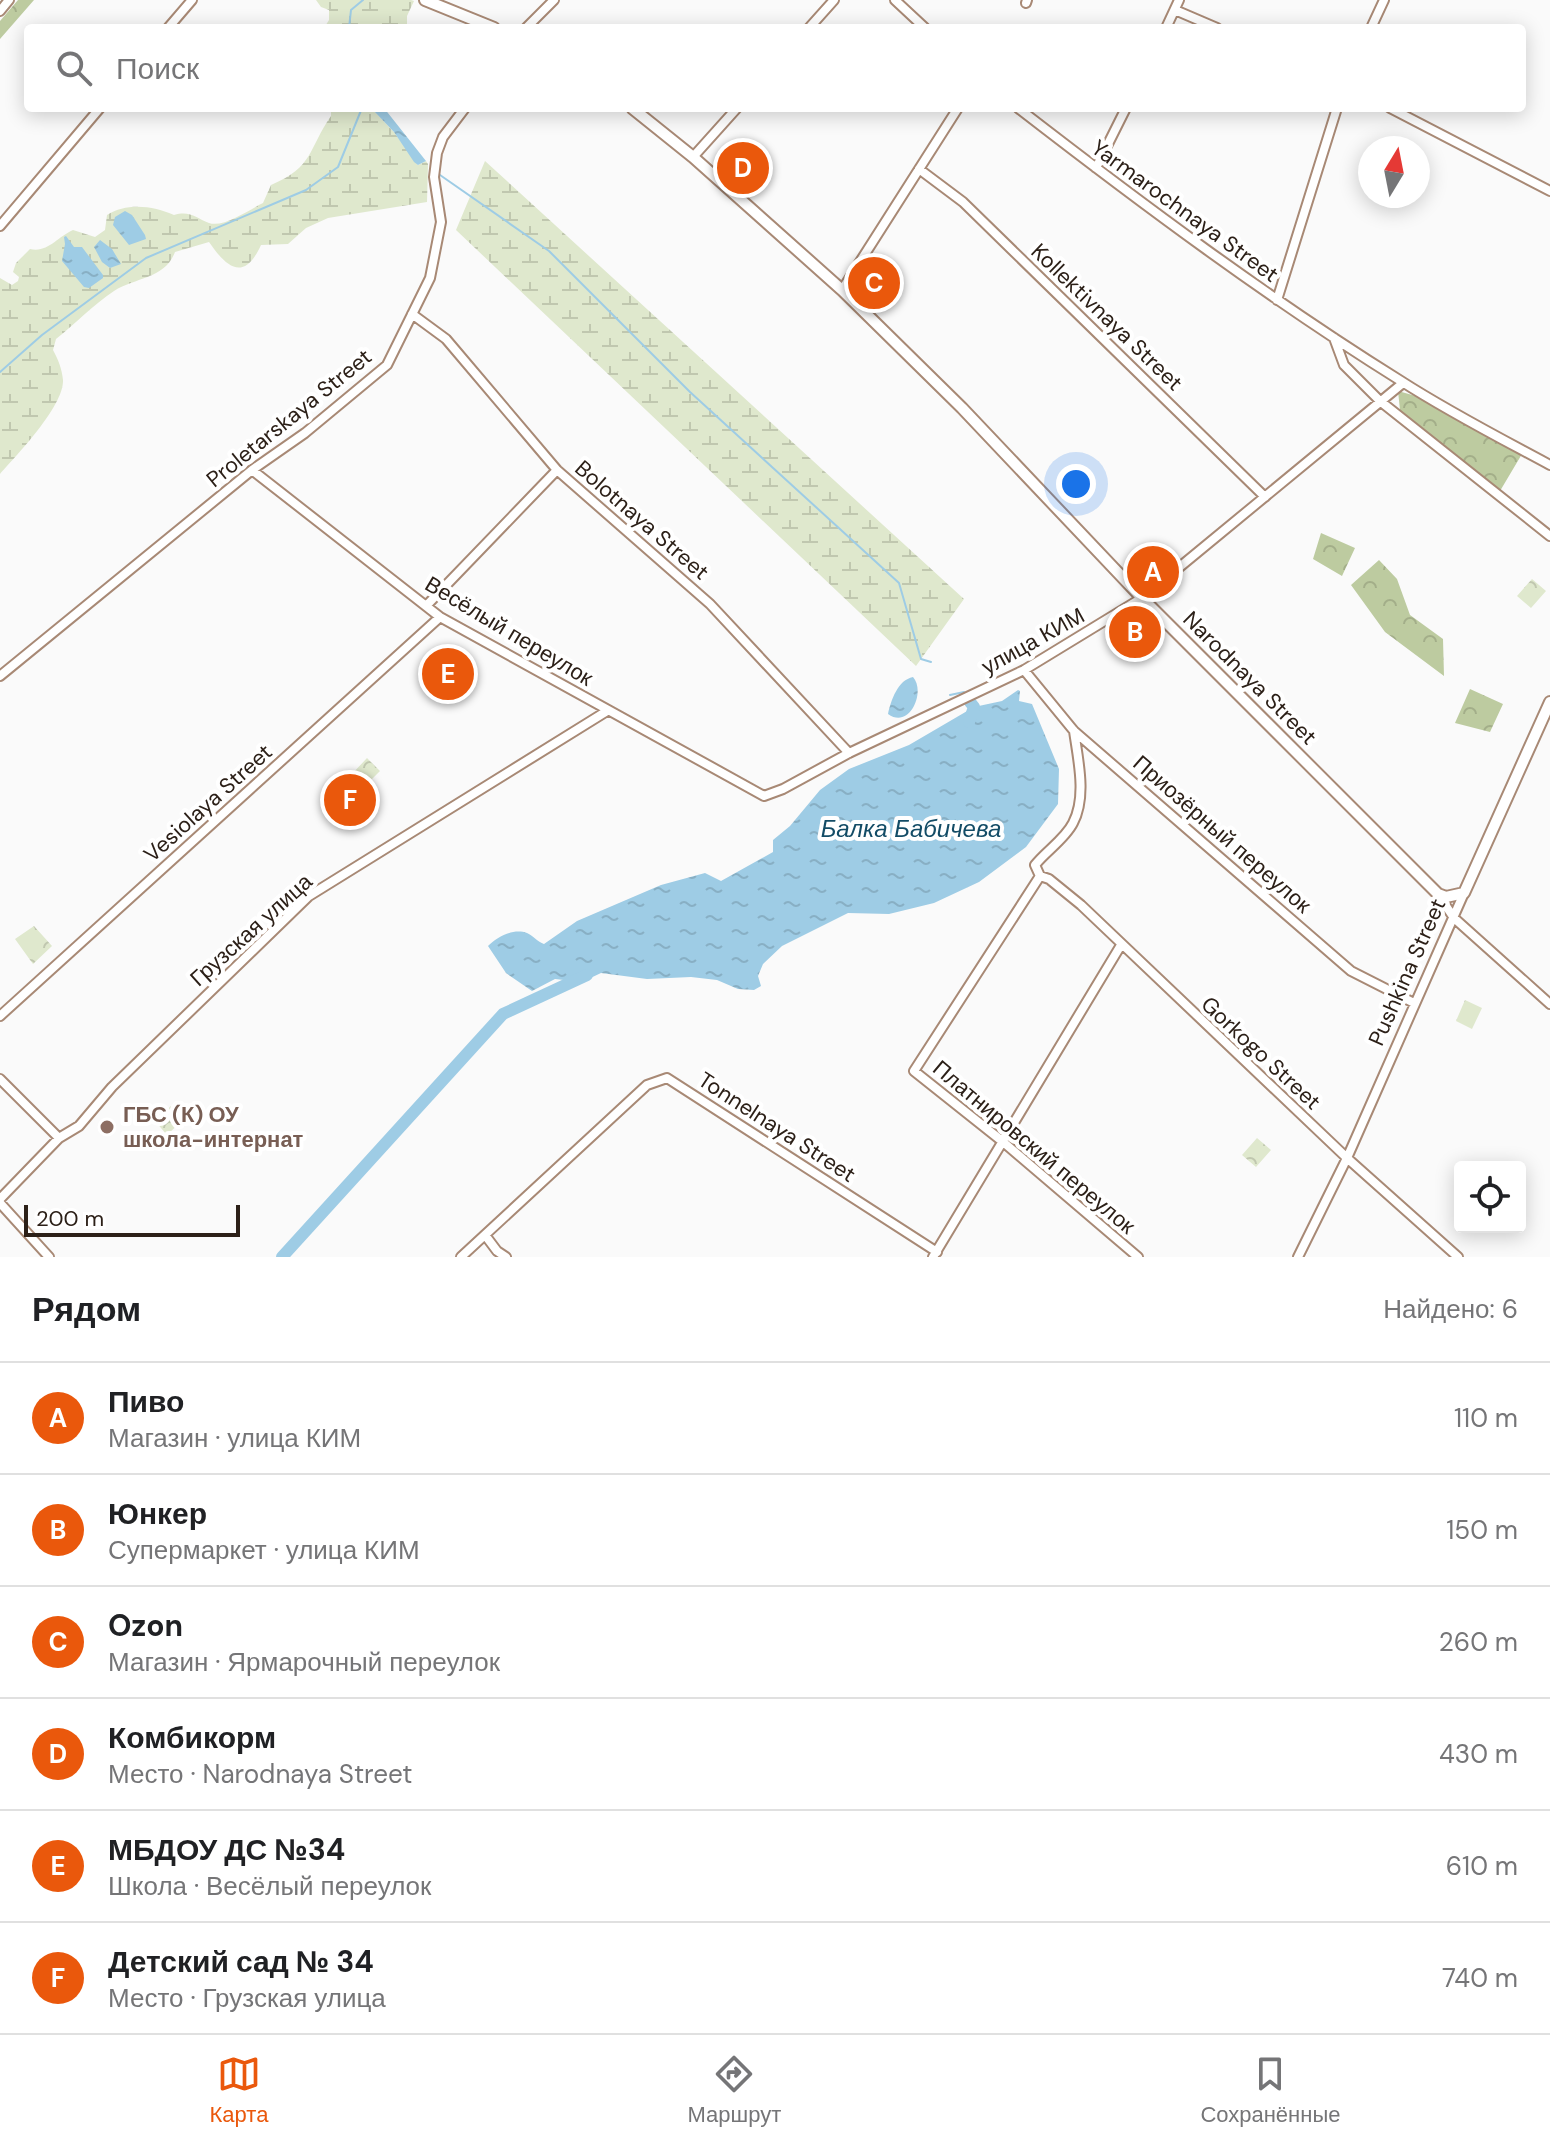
<!DOCTYPE html>
<html lang="ru">
<head>
<meta charset="utf-8">
<style>
	body { margin:0; font-family:"DM Sans",sans-serif; background:#f6f6f6; color:#202124 }
	.controls { position:absolute; right:24px; bottom:24px; display:grid; overflow:hidden; border-radius:8px; box-shadow:0 4px 20px #0003 }
	.controls button { width:72px; height:72px; display:grid; place-items:center; padding:0; border:0; border-bottom:2px solid #e0e0e0; background:#fff; color:#202124; font:40px sans-serif }
	.compass { position:absolute; left:1358px; top:136px; width:72px; height:72px; border-radius:50%; background:#fff; box-shadow:0 4px 20px #0003; rotate:10deg }
	.scale { position:absolute; left:24px; bottom:20px; width:216px; box-sizing:border-box; padding-left:8px; border:4px solid #2c2018; border-top:0; font-size:22px; line-height:28px; white-space:nowrap; color:#2c2018; -webkit-text-stroke:6px #fff; paint-order:stroke }
	.you { position:absolute; left:1076px; top:484px; width:28px; height:28px; margin:-20px; border:6px solid #fff; border-radius:50%; background:#1a73e8; box-shadow:0 0 0 12px #1a73e833 }
	.badge { display:grid; place-items:center; width:52px; height:52px; border-radius:50%; background:#ea580c; color:#fff; font-size:26px; font-weight:700 }
	.pin { position:absolute; translate:-50% -50%; border:4px solid #fff; box-shadow:0 2px 8px #0006 }
	.list { margin:0; padding:0; list-style:none }
	h2 { display:flex; justify-content:space-between; align-items:center; height:104px; margin:0; padding:0 32px; font-size:34px }
	h2 small { font-size:26px; font-weight:400; color:#757577 }
	.list li { display:grid; grid-template-columns:52px 1fr auto; gap:24px; align-items:center; box-sizing:border-box; height:112px; padding:0 32px; border-top:2px solid #e0e0e0 }
	.list b { display:block; font-size:30px; white-space:nowrap }
	.list p { margin:0; font-size:26px; white-space:nowrap; color:#757577 }
	.list em { font-size:26px; font-style:normal; color:#757577 }
	.icon { flex:none; width:44px; height:44px; fill:none; stroke:currentColor; stroke-width:2; stroke-linecap:round; stroke-linejoin:round }
	.map { position:relative; flex:none; width:1550px; height:1257px; overflow:hidden }
	.search { position:absolute; background:#fff; box-shadow:0 4px 20px #0003; left:24px; right:24px; top:24px; height:88px; display:flex; align-items:center; gap:20px; box-sizing:border-box; padding:0 28px; border-radius:8px; color:#757577; font-size:30px }
	.sheet { height:776px; background:#fff }
	nav { display:flex; justify-content:space-around; align-items:center; box-sizing:border-box; height:112px; border-top:2px solid #e0e0e0; background:#fff; font-size:22px; color:#757577 }
	nav a { display:grid; justify-items:center; gap:4px }
	nav .on { color:#ea580c }
	.map>svg:first-child { display:block }
	.forest { fill:url(#forest-crowns) }
	.wetland { fill:url(#wetland-marsh) }
	.park { fill:url(#park-crowns) }
	.water { fill:url(#water-ripples) }
	.lines { fill:none; stroke-linecap:round; stroke-linejoin:round }
	.stream { stroke:#9ecce5; stroke-width:2 }
	.river { stroke:#9ecce5; stroke-width:12 }
	.minor-casing { stroke:#a88975; stroke-width:12 }
	.major-casing { stroke:#a88975; stroke-width:14 }
	.minor { stroke:#fff; stroke-width:8 }
	.major { stroke:#fff; stroke-width:10 }
	.education-dot { fill:#8d6e63; stroke:#fff; stroke-width:3 }
	.labels { text-anchor:middle; dominant-baseline:central; stroke-width:8; stroke-linejoin:round; paint-order:stroke }
	.street-label { font-size:22px; fill:#2c2018; stroke:#fff }
	.education-label { font-size:22px; font-weight:bold; fill:#785e54; stroke:#fff; text-anchor:start }
	.water-label { font-size:24px; font-style:italic; fill:#134c66; stroke:#fff }
</style>
</head>
<body>
<div class="map">
<svg width="1550" height="1257" viewBox="0 0 1550 1257">
	<defs>
		<pattern id="forest-crowns" width="20" height="18" patternUnits="userSpaceOnUse" patternTransform="scale(2)"><rect width="20" height="18" fill="#bdcba0"/><path d="M2 6a3 3 0 1 1 6 0M12 15a3 3 0 1 1 6 0" fill="none" stroke="#a3ae89"/></pattern>
		<pattern id="wetland-marsh" width="20" height="14" patternUnits="userSpaceOnUse" patternTransform="scale(2)"><rect width="20" height="14" fill="#dfe8cd"/><path d="M1 5h8M5 5V1M11 12h8M15 12V8" fill="none" stroke="#c0c7af"/></pattern>
		<pattern id="park-crowns" width="20" height="18" patternUnits="userSpaceOnUse" patternTransform="scale(2)"><rect width="20" height="18" fill="#dfe8cd"/><path d="M2 6a3 3 0 1 1 6 0M12 15a3 3 0 1 1 6 0" fill="none" stroke="#c0c7af"/></pattern>
		<pattern id="water-ripples" width="26" height="14" patternUnits="userSpaceOnUse" patternTransform="scale(2)"><rect width="26" height="14" fill="#9ecce5"/><path d="M2 4q2-2 4 0t4 0M15 11q2-2 4 0t4 0" fill="none" stroke="#88afc4"/></pattern>
	</defs>
	<rect width="100%" height="100%" fill="#fafafa"/>
	<path class="forest" d="M18,0H34L0,39V21Z
		M1398,391L1423,398L1522,454L1500,491L1400,410Z
		M1321,533L1355,548L1342,576L1313,559Z
		M1379,560L1397,579L1410,615L1443,639L1444,676L1385,632L1351,585Z
		M1470,689L1503,704L1490,732L1455,723Z"/>
	<path class="wetland" d="M316,0H411L414,1L407,16V28H324L329,20V10L321,7Z
		M331,108H371L394,132L418,165L426,161L428,164L427,202L328,218L306,228L288,244L261,245C244,282 227,268 209,242L175,252C165,279 136,277 114,291C94,304 75,324 56,339L53,350C58,359 62,369 63,380C64,406 18,454 0,474V278L12,285L18,281L19,277L13,272L16,263L30,249C48,253 57,237 73,230L95,237L105,230L107,215C127,202 154,206 174,215C190,210 196,218 209,223C224,228 250,209 263,203L271,185C314,167 308,149 331,116Z
		M485,161L964,599L916,666L456,230Z"/>
	<path class="park" d="M1532,579L1546,591L1531,608L1517,596Z
		M367,758L380,771L364,787L351,775Z
		M34,926L52,946L33,964L15,939Z
		M1465,1000L1482,1008L1472,1029L1456,1021Z
		M171,1106L184,1119L167,1135L155,1121Z
		M1257,1138L1271,1150L1256,1167L1242,1155Z"/>
	<path class="water" d="M371,108H384L426,161L418,165L414,162L394,132Z
		M125,211L132,215L145,235L146,239L129,245L113,225L115,217Z
		M66,236L74,247H82L103,275V278L89,288L84,287L62,261L65,244L64,237Z
		M100,240L112,249L121,264L110,268L102,262L94,247Z
		M913,677C926,691 910,730 888,714C891,700 898,680 913,677Z
		M1018,690L1020,691L1019,701L1032,704L1059,769L1058,804L1026,847L979,882L934,903L889,914L848,913L782,946L763,964L758,976L761,986L754,990L738,989L717,980L691,977L647,979L601,973L582,982L555,979L532,991L506,973L488,946C497,937 513,928 527,933C532,935 538,942 544,944L577,921L661,885L705,873L721,881L773,852V840L790,826L820,790L849,769L909,745L974,707L1002,701Z"/>
	<g class="lines">
		<path class="stream" d="M349,28L351,10L363,0
			M440,175L549,251L690,392L899,583L921,659L931,662
			M0,372L42,335L146,258L306,190L338,167L362,108
			M950,695L964,692"/>
		<path class="river" d="M969,722L974,707L970,702
			M282,1257L503,1014L587,975"/>
		<g class="minor-casing">
			<path id="minor" d="M895,0L925,28
				M1026,3L1027,0
				M1175,10L1217,28
				M0,11L9,0
				M168,28L192,0
				M526,28L554,0
				M809,28L834,0
				M1166,28L1179,0
				M1371,28L1384,0
				M1018,108C1142,204 1268,298 1401,381C1449,412 1500,438 1550,465
				M1390,108L1550,191
				M693,157L737,108
				M1096,168L1126,108
				M919,169L963,202L1265,497
				M0,226L100,108
				M842,290L958,108
				M1277,300L1337,108
				M412,314L446,339L557,470L710,604L849,753
				M1334,338L1344,365L1380,401L1550,536
				M252,470L440,617L764,796L783,789L849,753L1024,670L1142,598L1403,383
				M426,606L557,470
				M1024,670L1074,731L1351,971L1414,1003
				M0,676L252,470L305,433L387,365L430,278L441,222L434,177L437,153L443,137L465,108
				M1074,731C1078,760 1087,796 1073,823C1065,839 1046,851 1035,865L1040,876L914,1071L1002,1141L1138,1257
				M1040,876L1049,879L1081,905L1347,1158L1458,1257
				M1438,894L1454,918L1550,1004
				M0,1016L440,617
				M0,1079L59,1138
				M0,1199L59,1138L79,1126L112,1087L309,896L607,711
				M0,1203L49,1257
				M485,1235L497,1251L506,1257
				M461,1257L647,1085L667,1078L937,1252
				M933,1257L1121,945
				M1298,1257L1347,1158L1464,893"/>
		</g>
		<g class="major-casing">
			<path id="major" d="M425,0L494,28
				M632,108L693,157L842,290L962,408L1142,598L1438,894L1446,897L1464,893L1550,702"/>
		</g>
		<use href="#minor" class="minor"/>
		<use href="#major" class="major"/>
	</g>
	<circle class="education-dot" cx="107" cy="1127" r="8"/>
	<g class="labels">
		<g class="street-label">
			<text transform="translate(1185 211) rotate(36)">Yarmarochnaya Street</text>
			<text transform="translate(1107 317) rotate(44)">Kollektivnaya Street</text>
			<text transform="translate(289 418) rotate(-39)">Proletarskaya Street</text>
			<text transform="translate(642 520) rotate(41)">Bolotnaya Street</text>
			<text transform="translate(509 631) rotate(31)">Весёлый переулок</text>
			<text transform="translate(1033 641) rotate(-29)">улица КИМ</text>
			<text transform="translate(1250 678) rotate(45)">Narodnaya Street</text>
			<text transform="translate(208 803) rotate(-42)">Vesiolaya Street</text>
			<text transform="translate(1222 834) rotate(41)">Приозёрный переулок</text>
			<text transform="translate(251 930) rotate(-42)">Грузская улица</text>
			<text transform="translate(1407 972) rotate(-66)">Pushkina Street</text>
			<text transform="translate(1261 1053) rotate(43)">Gorkogo Street</text>
			<text transform="translate(777 1127) rotate(33)">Tonnelnaya Street</text>
			<text transform="translate(1034 1147) rotate(40)">Платнировский переулок</text>
		</g>
		<g class="education-label">
			<text x="123" y="1114">ГБС (К) ОУ<tspan x="123" dy="25">школа-интернат</tspan></text>
		</g>
		<g class="water-label">
			<text x="911" y="828">Балка Бабичева</text>
		</g>
	</g>
</svg>
<div class="controls">
<button><svg class="icon" aria-label="locate" viewBox="0 0 24 24"><circle cx="12" cy="12" r="6"/><path d="M12 2v4M12 18v4M2 12h4M18 12h4"/></svg></button>
</div>
<svg class="compass" viewBox="-18 -18 36 36"><path d="M0-13l5 13h-10z" fill="#e53935"/><path d="M0 13l5-13h-10z" fill="#757577"/></svg>
<div class="scale">200 m</div>
<div class="you"></div>
<div class="pin badge" style="left:1153px;top:572px">A</div>
<div class="pin badge" style="left:1135px;top:632px">B</div>
<div class="pin badge" style="left:874px;top:283px">C</div>
<div class="pin badge" style="left:743px;top:168px">D</div>
<div class="pin badge" style="left:448px;top:674px">E</div>
<div class="pin badge" style="left:350px;top:800px">F</div>
<div class="search"><svg class="icon" aria-label="search" viewBox="0 0 24 24"><circle cx="10" cy="10" r="6"/><path d="M15 15l6 6"/></svg>Поиск</div>
</div>
<section class="sheet">
<h2>Рядом<small>Найдено: 6</small></h2>
<ul class="list">
<li><span class="badge">A</span><div><b>Пиво</b><p>Магазин · улица КИМ</p></div><em>110 m</em></li>
<li><span class="badge">B</span><div><b>Юнкер</b><p>Супермаркет · улица КИМ</p></div><em>150 m</em></li>
<li><span class="badge">C</span><div><b>Ozon</b><p>Магазин · Ярмарочный переулок</p></div><em>260 m</em></li>
<li><span class="badge">D</span><div><b>Комбикорм</b><p>Место · Narodnaya Street</p></div><em>430 m</em></li>
<li><span class="badge">E</span><div><b>МБДОУ ДС №34</b><p>Школа · Весёлый переулок</p></div><em>610 m</em></li>
<li><span class="badge">F</span><div><b>Детский сад № 34</b><p>Место · Грузская улица</p></div><em>740 m</em></li>
</ul>
</section>
<nav>
<a class="on"><svg class="icon" aria-label="map" viewBox="0 0 24 24"><path d="M3 6l6-2 6 2 6-2v14l-6 2-6-2-6 2zM9 4v14M15 6v14"/></svg>Карта</a>
<a><svg class="icon" aria-label="directions" viewBox="0 0 24 24"><path d="M12 3l9 9-9 9-9-9zM9 14v-3h6M13 9l2 2-2 2"/></svg>Маршрут</a>
<a><svg class="icon" aria-label="saved" viewBox="0 0 24 24"><path d="M7 4h10v16l-5-4-5 4z"/></svg>Сохранённые</a>
</nav>
</body>
</html>
